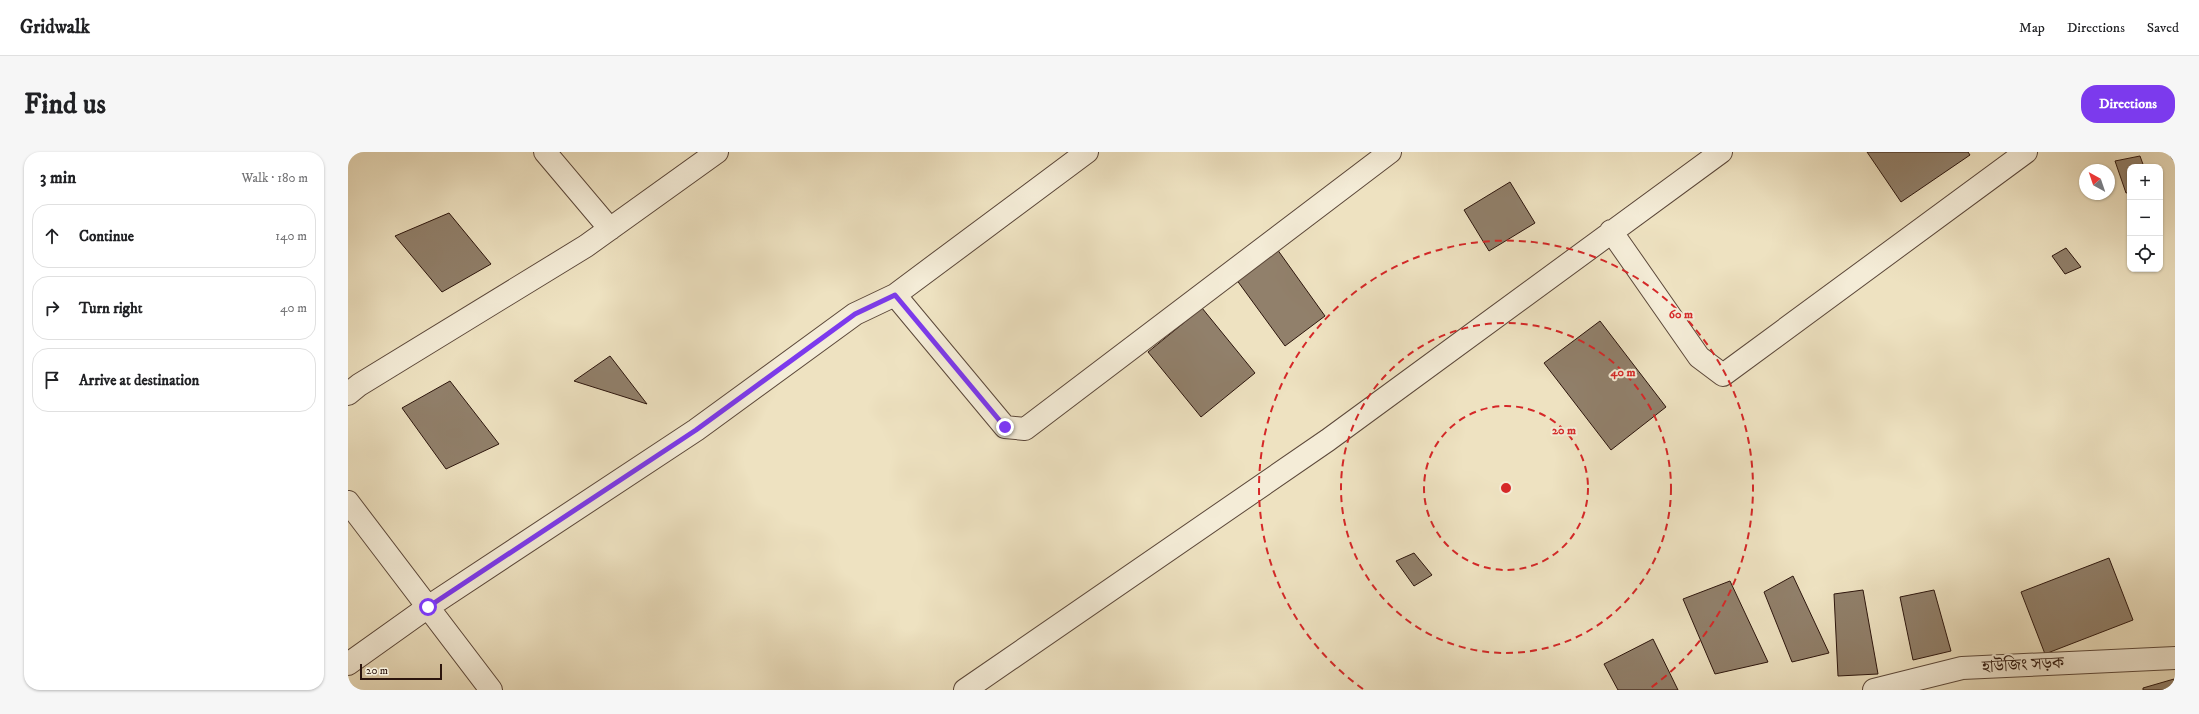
<!DOCTYPE html>
<html lang="en">
<head>
<meta charset="utf-8">
<style>
	body { margin:0; font-family:"IM FELL DW Pica","Noto Serif Bengali",serif; background:#f6f6f6; color:#202124 }
	.controls { position:absolute; right:12px; top:12px; display:grid; overflow:hidden; border-radius:8px; box-shadow:0 1px 3px #0004 }
	.controls button { width:36px; height:36px; display:grid; place-items:center; padding:0; border:0; border-bottom:1px solid #e0e0e0; background:#fff; color:#202124; font:20px sans-serif }
	.compass { position:absolute; left:1731px; top:12px; width:36px; height:36px; border-radius:50%; background:#fff; box-shadow:0 1px 3px #0004; rotate:320deg }
	.scale { position:absolute; left:12px; bottom:10px; width:82px; box-sizing:border-box; padding-left:4px; border:2px solid #2c150d; border-top:0; font-size:11px; line-height:14px; white-space:nowrap; color:#2c150d; -webkit-text-stroke:3px #f4ecd7; paint-order:stroke }
	.stop { position:absolute; width:12px; height:12px; margin:-9px; border:3px solid #7c3aed; border-radius:50%; background:#fff }
	.stop.end { background:#7c3aed; border-color:#fff; box-shadow:0 1px 4px #0008 }
	.list { margin:0; padding:0; list-style:none }
	h2 { display:flex; justify-content:space-between; align-items:center; height:52px; margin:0; padding:0 16px; font-size:17px }
	h2 small { font-size:13px; font-weight:400; color:#757577 }
	.list li { display:grid; grid-template-columns:26px 1fr auto; gap:12px; align-items:center; box-sizing:border-box; height:64px; margin:0 8px 8px; padding:0 8px; border:1px solid #e0e0e0; border-radius:16px }
	.list b { display:block; font-size:15px; white-space:nowrap }
	.list em { font-size:13px; font-style:normal; color:#757577 }
	.icon { flex:none; width:22px; height:22px; fill:none; stroke:currentColor; stroke-width:2; stroke-linecap:round; stroke-linejoin:round }
	.map { position:relative; flex:none; width:1827px; height:538px; overflow:hidden; border-radius:16px }
	header { display:flex; align-items:center; gap:24px; box-sizing:border-box; height:56px; padding:0 20px; background:#fff; border-bottom:1px solid #e0e0e0 }
	header strong { font-size:19px }
	nav { display:flex; gap:22px; margin-inline-start:auto; font-size:14px }
	.intro { display:flex; align-items:center; justify-content:space-between; box-sizing:border-box; height:96px; padding:0 24px }
	h1 { margin:0; font-size:28px }
	.button { padding:10px 18px; border-radius:16px; background:#7c3aed; color:#fff; font-size:14px; font-weight:700 }
	main { display:flex; gap:24px; padding:0 24px }
	aside { flex:1; background:#fff; border-radius:16px; box-shadow:0 1px 3px #0004 }
	.map>svg:first-child { display:block }
	.building { fill:#91806b; stroke:#2c150d }
	.lines { fill:none; stroke-linecap:round; stroke-linejoin:round }
	.minor-casing { stroke:#5c483a; stroke-width:24 }
	.minor { stroke:#f4ecd7; stroke-width:22 }
	.route { stroke:#7c3aed; stroke-width:5 }
	.ring { fill:none; stroke:#d62828; stroke-width:2; stroke-dasharray:7 5 }
	.labels { text-anchor:middle; dominant-baseline:central; stroke-width:4; stroke-linejoin:round; paint-order:stroke }
	.street-label { font-size:17px; fill:#2c150d; stroke:#f4ecd7 }
	.centre { fill:#d62828; stroke:#f4ecd7; stroke-width:2 }
	.ring-label { font-size:12px; text-anchor:middle; font-weight:bold; fill:#d62828; stroke:#f4ecd7; stroke-width:4; stroke-linejoin:round; paint-order:stroke }
</style>
</head>
<body>
<header>
<strong>Gridwalk</strong>
<nav><a>Map</a><a>Directions</a><a>Saved</a></nav>
</header>
<div class="intro"><h1>Find us</h1><a class="button">Directions</a></div>
<main>
<aside>
<h2>3 min<small>Walk · 180 m</small></h2>
<ul class="list">
<li><svg class="icon" aria-label="ahead" viewBox="0 0 24 24"><path d="M12 20V5M6 11l6-6 6 6"/></svg><div><b>Continue</b></div><em>140 m</em></li>
<li><svg class="icon" aria-label="right" viewBox="0 0 24 24"><path d="M7 20v-9h11M14 6l5 5-5 5"/></svg><div><b>Turn right</b></div><em>40 m</em></li>
<li><svg class="icon" aria-label="arrive" viewBox="0 0 24 24"><path d="M6 21V4h12l-3 4 3 4H6"/></svg><div><b>Arrive at destination</b></div></li>
</ul>
</aside>
<div class="map">
<svg width="1827" height="538" viewBox="0 0 1827 538">
	<rect width="100%" height="100%" fill="#eee2c1"/>
	<filter id="stains"><feTurbulence type="fractalNoise" baseFrequency=".005" numOctaves="4"/><feColorMatrix values="0 0 0 0 .2 0 0 0 0 .09 0 0 0 0 .02 0 0 0 .5 -.17"/></filter>
	<radialGradient id="worn" r=".72"><stop offset=".6" stop-color="#630" stop-opacity="0"/><stop offset="1" stop-color="#630" stop-opacity=".3"/></radialGradient>
	<path class="building" d="M1519,0H1620L1622,3L1553,50Z
		M1819,0H1827V10Z
		M1792,4L1796,15H1782V40L1778,41L1767,9Z
		M1162,30L1187,71L1141,99L1116,58Z
		M101,61L143,112L94,140L47,84Z
		M1718,96L1733,115L1717,122L1704,104Z
		M929,97L977,164L937,194L888,127Z
		M854,156L907,221L853,265L800,200Z
		M1252,169L1318,255L1263,298L1196,211Z
		M262,204L299,252L226,229Z
		M102,229L151,292L98,317L54,256Z
		M1066,401L1084,423L1066,434L1048,409Z
		M1761,406L1785,468L1697,502L1673,440Z
		M1445,424L1481,501L1444,510L1416,440Z
		M1382,429L1420,510L1367,522L1335,447Z
		M1515,438L1530,522L1490,524L1486,442Z
		M1586,438L1603,499L1565,508L1552,445Z
		M1305,487L1330,538H1270L1256,512Z
		M1826,527L1827,538H1795V536Z"/>
	<g class="lines">
		<g class="minor-casing">
			<path id="minor" d="M197,0L262,77
				M1263,79L1351,205L1375,223L1678,0
				M547,143L657,275L677,277L1042,0
				M0,242L11,233L238,94L369,0
				M0,350L143,538
				M0,512L80,455L348,278L507,162L547,143L739,0
				M617,538L980,288L1373,0
				M1526,538L1614,516L1827,506"/>
		</g>
		<use href="#minor" class="minor"/>
	</g>
	<g class="lines">
		<path class="route" d="M80,455L348,278L507,162L547,143L657,275"/>
	</g>
	<g class="ring">
		<circle cx="1158" cy="336" r="82"/>
		<circle cx="1158" cy="336" r="165"/>
		<path d="M1015 537A247 247 0 1 1 1301 537"/>
	</g>
	<g class="labels">
		<g class="street-label">
			<text transform="translate(1675 513) rotate(-3)">হাউজিং সড়ক</text>
		</g>
	</g>
	<circle cx="1158" cy="336" r="6" class="centre"/>
	<g class="ring-label">
		<text x="1333" y="166">60 m</text>
		<text x="1275" y="224">40 m</text>
		<text x="1216" y="282">20 m</text>
	</g>
	<rect width="100%" height="100%" filter="url(#stains)"/>
	<rect width="100%" height="100%" fill="url(#worn)"/>
</svg>
<div class="controls">
<button>+</button>
<button>−</button>
<button><svg class="icon" aria-label="locate" viewBox="0 0 24 24"><circle cx="12" cy="12" r="6"/><path d="M12 2v4M12 18v4M2 12h4M18 12h4"/></svg></button>
</div>
<svg class="compass" viewBox="-18 -18 36 36"><path d="M0-13l5 13h-10z" fill="#e53935"/><path d="M0 13l5-13h-10z" fill="#757577"/></svg>
<div class="scale">20 m</div>
<div class="stop" style="left:80px;top:455px"></div>
<div class="stop end" style="left:657px;top:275px"></div>
</div>
</main>
</body>
</html>
